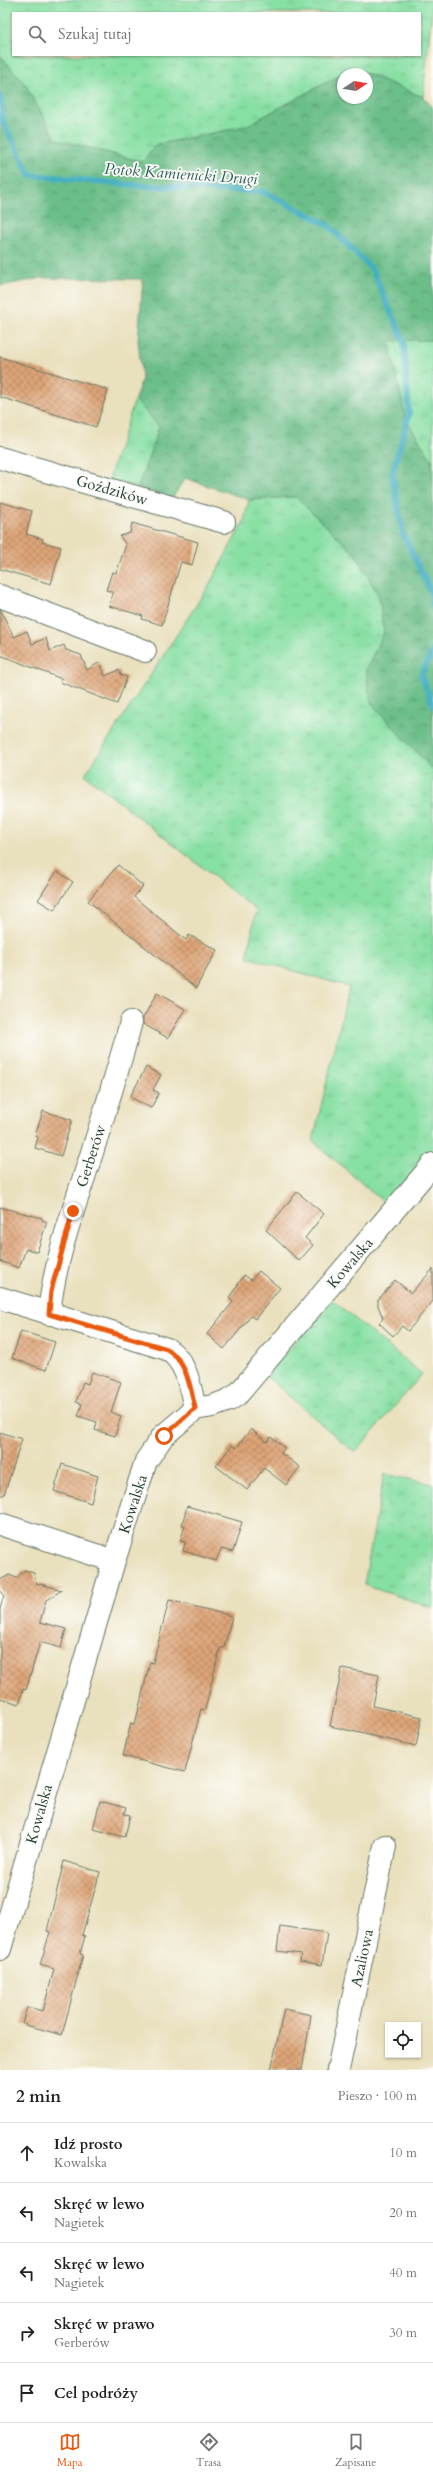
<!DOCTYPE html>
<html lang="pl">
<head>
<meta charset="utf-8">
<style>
	body { margin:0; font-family:Cardo,serif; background:#f2f2f2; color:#202124 }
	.controls { position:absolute; right:12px; bottom:12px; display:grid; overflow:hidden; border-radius:0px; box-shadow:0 1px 3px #0004 }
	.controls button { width:36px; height:36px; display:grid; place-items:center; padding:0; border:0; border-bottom:1px solid #e0e0e0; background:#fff; color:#202124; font:20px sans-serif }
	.compass { position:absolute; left:337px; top:68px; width:36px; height:36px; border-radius:50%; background:#fff; box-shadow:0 1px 3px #0004; rotate:78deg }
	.stop { position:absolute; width:12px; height:12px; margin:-9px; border:3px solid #ea580c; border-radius:50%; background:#fff }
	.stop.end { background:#ea580c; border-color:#fff; box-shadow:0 1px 4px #0008 }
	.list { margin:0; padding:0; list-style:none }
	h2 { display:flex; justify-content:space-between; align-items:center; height:52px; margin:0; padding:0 16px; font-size:17px }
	h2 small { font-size:13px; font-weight:400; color:#757577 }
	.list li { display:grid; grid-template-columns:26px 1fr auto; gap:12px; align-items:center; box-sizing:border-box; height:60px; padding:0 16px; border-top:1px solid #e0e0e0 }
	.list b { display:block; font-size:15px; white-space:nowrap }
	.list p { margin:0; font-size:13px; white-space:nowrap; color:#757577 }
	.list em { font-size:13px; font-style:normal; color:#757577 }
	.icon { flex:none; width:22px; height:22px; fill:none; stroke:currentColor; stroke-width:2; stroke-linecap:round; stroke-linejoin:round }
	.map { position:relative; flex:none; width:433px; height:2070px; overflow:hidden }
	.search { position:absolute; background:#fff; box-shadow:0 1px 3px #0004; left:12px; right:12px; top:12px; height:44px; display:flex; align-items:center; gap:10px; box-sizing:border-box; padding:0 14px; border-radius:0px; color:#757577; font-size:15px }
	.sheet { height:352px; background:#fff }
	nav { display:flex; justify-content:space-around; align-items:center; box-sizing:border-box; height:56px; border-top:1px solid #e0e0e0; background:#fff; font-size:11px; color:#757577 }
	nav a { display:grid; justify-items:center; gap:2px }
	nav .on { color:#ea580c }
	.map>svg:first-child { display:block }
	.grass { fill:url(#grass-tufts); stroke:#528e6c; fill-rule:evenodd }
	.forest { fill:url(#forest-crowns); stroke:#467e5e; fill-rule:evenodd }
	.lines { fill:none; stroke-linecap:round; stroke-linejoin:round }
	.stream { stroke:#43afc2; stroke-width:6 }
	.building { fill:url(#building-cross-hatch) }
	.minor-casing { stroke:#667664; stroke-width:24 }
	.minor { stroke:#fff; stroke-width:22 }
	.route { stroke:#ea580c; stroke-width:5 }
	.labels { text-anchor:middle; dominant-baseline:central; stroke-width:3.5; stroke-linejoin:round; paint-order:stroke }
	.street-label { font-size:15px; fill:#1f3d34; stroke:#fdfcf7 }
	.water-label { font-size:16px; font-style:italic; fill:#2a5f5f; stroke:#fdfcf7 }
</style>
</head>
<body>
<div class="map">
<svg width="433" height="2070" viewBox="0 0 433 2070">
	<defs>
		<pattern id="grass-tufts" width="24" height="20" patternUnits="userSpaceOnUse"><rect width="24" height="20" fill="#86dfa3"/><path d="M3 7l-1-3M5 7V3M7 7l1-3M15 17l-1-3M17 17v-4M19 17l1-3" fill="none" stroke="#73c08d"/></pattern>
		<pattern id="forest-crowns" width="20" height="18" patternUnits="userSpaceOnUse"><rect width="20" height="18" fill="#6cbe89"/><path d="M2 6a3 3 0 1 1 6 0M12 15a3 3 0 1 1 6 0" fill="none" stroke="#589c71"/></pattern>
		<pattern id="building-cross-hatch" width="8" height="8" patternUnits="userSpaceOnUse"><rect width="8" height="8" fill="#dea477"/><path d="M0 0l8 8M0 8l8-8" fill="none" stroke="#b38762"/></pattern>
	</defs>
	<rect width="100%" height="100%" fill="#fdfcf7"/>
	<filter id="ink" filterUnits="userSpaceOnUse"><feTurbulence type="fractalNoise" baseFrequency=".025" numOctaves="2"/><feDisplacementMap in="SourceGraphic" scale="8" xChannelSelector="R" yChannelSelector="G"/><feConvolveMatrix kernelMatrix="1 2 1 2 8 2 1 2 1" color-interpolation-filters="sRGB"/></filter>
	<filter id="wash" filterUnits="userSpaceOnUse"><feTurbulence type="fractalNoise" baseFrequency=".012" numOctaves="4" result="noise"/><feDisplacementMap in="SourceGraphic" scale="16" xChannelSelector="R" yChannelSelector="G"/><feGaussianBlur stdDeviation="0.9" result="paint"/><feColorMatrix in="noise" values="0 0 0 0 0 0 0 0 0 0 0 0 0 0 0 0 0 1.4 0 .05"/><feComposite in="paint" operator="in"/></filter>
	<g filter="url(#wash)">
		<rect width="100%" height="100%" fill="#e9e0bd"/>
		<path class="grass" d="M0,0H433L423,97L353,68L246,126L155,145L143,162L140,161L56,139L25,84L0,55ZM13,13H420V55H13Z
			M389,340H433V462L406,420Z
			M135,399L159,427L138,488L109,479Z
			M295,496L356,555L379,596L384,632L366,670L371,703L433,770V1153L389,1207L313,1141L349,987L247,957L256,910L85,775L208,587L244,521L249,500Z
			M331,1299L422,1374L355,1453L266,1376Z
			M384,1474L433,1484V1608L364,1585Z"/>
		<path class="forest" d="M0,55L25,84L56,139L143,162L155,145L246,126L353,68L423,97L433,108V340L389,341L406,420L433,462V770L371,703L366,670L384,632L379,596L356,555L296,497L249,500L185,478L172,499L138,488L159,427L135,399L142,378L138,340L143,279L42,278L0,286ZM343,74H367V98H343Z"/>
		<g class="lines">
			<path class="stream" d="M0,96L3,122L30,175L132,185L264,192L328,225L372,269L404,342L409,415L392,474L403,534L431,592L433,606
				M433,650L421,675L433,705"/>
		</g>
		<g id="blocks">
			<path class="building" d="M0,357L108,390L96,427L0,397Z
				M0,502L32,511L26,534L43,539L42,542L61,547L51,584L0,569Z
				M132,523L198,542L192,565L181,562L162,625L142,619L143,616L109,606L113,592L106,590L112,572L116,573L126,545L120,536L130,533Z
				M0,609L14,637L27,631L32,644L46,638L50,651L64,645L66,650L81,655L87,670L100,662L105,676L119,670L121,675L127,677L117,704L60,682L62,679L0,655Z
				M118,865L143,886L134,897L186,940L189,935L217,950L196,988L88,901Z
				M57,871L73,882L54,910L38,900Z
				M157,993L185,1009L168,1038L143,1024V1018Z
				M146,1067L161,1075L153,1090L159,1093L151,1108L130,1097Z
				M43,1111L72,1120L61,1156L35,1148L38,1137L35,1136Z
				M297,1192L324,1214L305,1238L313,1245L299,1261L266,1230Z
				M0,1207L42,1218V1220L47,1222L37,1252L26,1249L19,1268L0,1261Z
				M433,1269V1301L408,1331L402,1326L393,1336L379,1323L383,1318L378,1306V1300L395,1280L411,1293Z
				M259,1271L280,1288L255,1319L251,1316L224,1349L207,1334L233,1302L229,1298L244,1275L251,1280Z
				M21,1331L55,1342L46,1370L12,1358Z
				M92,1372L121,1382L111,1412L121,1416L115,1436L95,1430L97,1422L78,1416L82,1404L76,1402L83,1382L88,1384Z
				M251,1429L267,1442L271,1437L285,1448L281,1453L300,1467L286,1485L264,1468L247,1490L216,1466L232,1445L236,1448Z
				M0,1432L22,1439L4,1495H0Z
				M62,1464L98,1476L91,1503L54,1491Z
				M187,1506L242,1522L233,1552L221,1549L216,1561L183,1551L185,1542L180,1541L185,1526L182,1525Z
				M24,1570L34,1573L36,1583L62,1590L46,1600L40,1622L66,1629L61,1648L40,1642L26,1690L23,1689L19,1704L0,1698V1609L4,1595L0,1590V1580L9,1575L17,1578Z
				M169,1600L232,1616L224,1648H220L205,1710L201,1709L185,1772L123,1756L131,1723L135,1724L150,1662L153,1663Z
				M342,1668L379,1675L373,1706L422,1717L416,1746L330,1726Z
				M100,1801L126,1808L124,1814L130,1815L125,1837L93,1829Z
				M64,1861L100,1872L82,1935L85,1936L80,1954L83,1955L62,2035L22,2024L27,2007L43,2011L54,1969L40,1965L50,1932L47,1931Z
				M280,1926L327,1933L322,1965L300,1961L301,1954L277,1951Z
				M284,2009L311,2015L302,2070H271Z"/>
		</g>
	</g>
	<g filter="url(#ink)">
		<use href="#blocks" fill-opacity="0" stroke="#667664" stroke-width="1"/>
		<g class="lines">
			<g class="minor-casing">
				<path id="minor" d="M0,458L224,522
					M0,596L145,651
					M0,1298L167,1349C187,1362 190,1386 195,1409
					M49,1314C54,1263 72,1214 88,1165C103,1118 118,1070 131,1022
					M0,1524L114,1561
					M0,1949L114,1561L146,1461L163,1436L195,1409L213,1406L229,1400L238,1394L433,1164
					M338,2070L385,1846"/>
			</g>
			<use href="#minor" class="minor"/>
		</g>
	</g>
	<g class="lines" filter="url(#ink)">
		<path class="route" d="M73,1211L51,1291L49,1314L167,1349C187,1362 190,1386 195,1408L164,1436"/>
	</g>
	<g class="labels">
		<g class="street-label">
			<text transform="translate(112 490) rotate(16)">Goździków</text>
			<text transform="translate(91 1156) rotate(-72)">Gerberów</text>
			<text transform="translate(350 1263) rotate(-49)">Kowalska</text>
			<text transform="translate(133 1504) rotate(-72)">Kowalska</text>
			<text transform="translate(39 1814) rotate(-74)">Kowalska</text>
			<text transform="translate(362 1958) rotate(-78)">Azaliowa</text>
		</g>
		<g class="water-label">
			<text transform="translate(181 174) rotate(4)">Potok Kamienicki Drugi</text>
		</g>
	</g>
</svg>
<div class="controls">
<button><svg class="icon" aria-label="locate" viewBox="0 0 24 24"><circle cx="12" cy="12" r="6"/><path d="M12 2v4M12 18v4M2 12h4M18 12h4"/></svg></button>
</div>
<svg class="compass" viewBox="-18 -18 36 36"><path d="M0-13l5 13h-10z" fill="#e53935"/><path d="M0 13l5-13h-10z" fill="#757577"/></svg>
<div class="stop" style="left:164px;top:1436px"></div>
<div class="stop end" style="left:73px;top:1211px"></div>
<div class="search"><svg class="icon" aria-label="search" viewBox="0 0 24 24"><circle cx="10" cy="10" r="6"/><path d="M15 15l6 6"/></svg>Szukaj tutaj</div>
</div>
<section class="sheet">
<h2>2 min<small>Pieszo · 100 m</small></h2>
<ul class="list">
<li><svg class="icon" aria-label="ahead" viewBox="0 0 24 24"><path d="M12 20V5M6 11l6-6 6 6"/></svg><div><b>Idź prosto</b><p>Kowalska</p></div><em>10 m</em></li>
<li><svg class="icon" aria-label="left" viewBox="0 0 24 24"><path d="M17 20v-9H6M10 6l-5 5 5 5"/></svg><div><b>Skręć w lewo</b><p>Nagietek</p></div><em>20 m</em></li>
<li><svg class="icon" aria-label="left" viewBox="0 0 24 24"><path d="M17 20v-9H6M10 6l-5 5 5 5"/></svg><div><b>Skręć w lewo</b><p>Nagietek</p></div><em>40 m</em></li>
<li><svg class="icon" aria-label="right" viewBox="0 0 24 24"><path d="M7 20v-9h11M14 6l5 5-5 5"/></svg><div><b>Skręć w prawo</b><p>Gerberów</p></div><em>30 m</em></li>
<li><svg class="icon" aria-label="arrive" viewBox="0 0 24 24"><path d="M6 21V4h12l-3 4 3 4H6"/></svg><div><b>Cel podróży</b></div></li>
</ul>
</section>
<nav>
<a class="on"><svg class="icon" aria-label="map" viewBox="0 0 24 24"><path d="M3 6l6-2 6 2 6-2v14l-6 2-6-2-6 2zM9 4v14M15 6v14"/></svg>Mapa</a>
<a><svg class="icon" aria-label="directions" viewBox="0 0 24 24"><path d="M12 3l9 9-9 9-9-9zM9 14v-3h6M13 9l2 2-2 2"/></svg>Trasa</a>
<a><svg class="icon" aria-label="saved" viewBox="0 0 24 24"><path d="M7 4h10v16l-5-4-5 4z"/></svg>Zapisane</a>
</nav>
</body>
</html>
